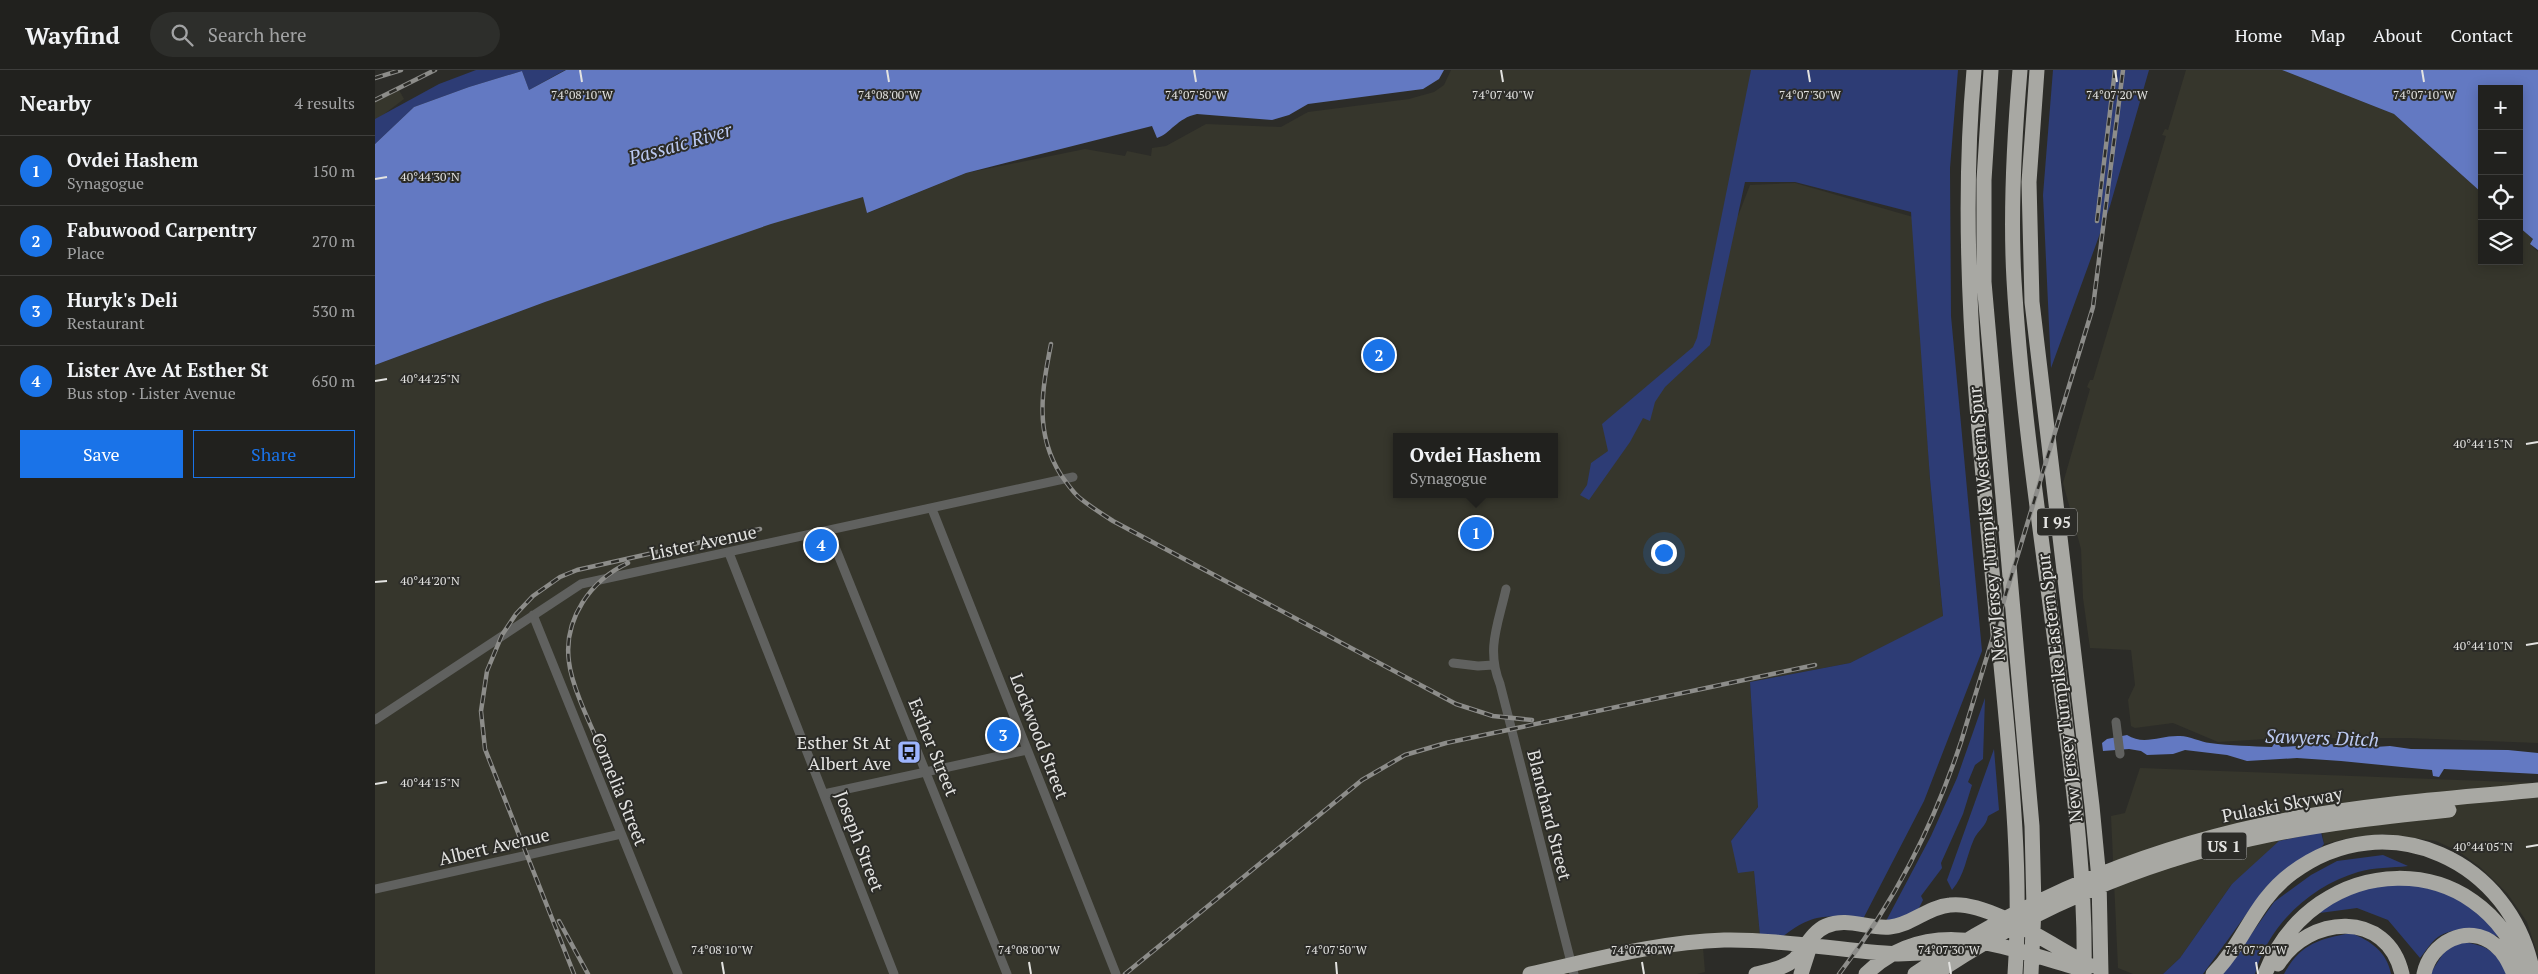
<!DOCTYPE html>
<html lang="en">
<head>
<meta charset="utf-8">
<style>
	body { margin:0; font-family:"PT Serif",serif; background:#2d2e2b; color:#f1f3f6 }
	.controls { position:absolute; right:15px; top:15px; display:grid; overflow:hidden; border-radius:0px; box-shadow:0 2px 12px #0003 }
	.controls button { width:45px; height:45px; display:grid; place-items:center; padding:0; border:0; border-bottom:1px solid #3e3e3c; background:#21211e; color:#f1f3f6; font:25px sans-serif }
	.you { position:absolute; left:1288px; top:482px; width:18px; height:18px; margin:-12px; border:4px solid #fff; border-radius:50%; background:#1a73e8; box-shadow:0 0 0 8px #1a73e833 }
	.badge { display:grid; place-items:center; width:32px; height:32px; border-radius:50%; background:#1a73e8; color:#fff; font-size:16px; font-weight:700 }
	.pin { position:absolute; translate:-50% -50%; border:2px solid #fff; box-shadow:0 1px 5px #0006 }
	.popup { position:absolute; left:1018px; top:363px; width:165px; height:65px; box-sizing:border-box; display:grid; place-content:center; border-radius:0px; background:#21211e; filter:drop-shadow(0 1px 4px #0005); font-size:16px; white-space:nowrap; color:#a2a3a4 }
	.popup b { font-size:19px; color:#f1f3f6 }
	.popup::after { content:''; position:absolute; left:50%; top:100%; margin-left:-10px; border:10px solid transparent; border-top-color:#21211e }
	.list { margin:0; padding:0; list-style:none }
	h2 { display:flex; justify-content:space-between; align-items:center; height:65px; margin:0; padding:0 20px; font-size:21px }
	h2 small { font-size:16px; font-weight:400; color:#a2a3a4 }
	.list li { display:grid; grid-template-columns:32px 1fr auto; gap:15px; align-items:center; box-sizing:border-box; height:70px; padding:0 20px; border-top:1px solid #3e3e3c }
	.list b { display:block; font-size:19px; white-space:nowrap }
	.list p { margin:0; font-size:16px; white-space:nowrap; color:#a2a3a4 }
	.list em { font-size:16px; font-style:normal; color:#a2a3a4 }
	.actions { display:flex; gap:10px; padding:15px 20px }
	.actions a { flex:1; padding:11px 0; border:1px solid #1a73e8; border-radius:0px; text-align:center; font-size:18px; color:#1a73e8 }
	.actions .main { background:#1a73e8; color:#fff }
	.icon { flex:none; width:28px; height:28px; fill:none; stroke:currentColor; stroke-width:2; stroke-linecap:round; stroke-linejoin:round }
	.map { position:relative; flex:none; width:2163px; height:904px; overflow:hidden }
	header { display:flex; align-items:center; gap:30px; box-sizing:border-box; height:70px; padding:0 25px; background:#21211e; border-bottom:1px solid #3e3e3c }
	header strong { font-size:24px }
	nav { display:flex; gap:28px; margin-inline-start:auto; font-size:18px }
	.search { width:350px; height:45px; background:#2d2e2b; display:flex; align-items:center; gap:12px; box-sizing:border-box; padding:0 18px; border-radius:28px; color:#a2a3a4; font-size:19px }
	main { display:flex }
	aside { flex:1; background:#21211e }
	.map>svg:first-child { display:block }
	.built { fill:#36362c; fill-rule:evenodd }
	.green { fill:#2d3c75 }
	.water { fill:#6379c2 }
	.lines { fill:none; stroke-linecap:round; stroke-linejoin:round }
	.minor { stroke:#60615f; stroke-width:9 }
	.motorway { stroke:#a8a8a3; stroke-width:15 }
	.rail-casing { stroke:#8d8d8a; stroke-width:4.5 }
	.rail { stroke:#2c2c28; stroke-width:2.5; stroke-dasharray:8; stroke-linecap:butt }
	.ticks { fill:none; stroke:#e3e3e1; stroke-width:2 }
	.labels { text-anchor:middle; dominant-baseline:central; stroke-width:4; stroke-linejoin:round; paint-order:stroke }
	.shield { fill:#2c2c28; stroke:#acacaa; stroke-width:1 }
	.shield-label { font-size:16px; font-weight:bold; fill:#e3e3e1 }
	.street-label { font-size:18px; fill:#e3e3e1; stroke:#2c2c28 }
	.poi-label { font-size:18px; fill:#e3e3e1; stroke:#2c2c28; text-anchor:end }
	.water-label { font-size:19px; font-style:italic; fill:#bbc9f1; stroke:#2c2c28 }
	.ticks-label { font-size:12px; text-anchor:middle; fill:#e3e3e1; stroke:#2c2c28; stroke-width:4; stroke-linejoin:round; paint-order:stroke }
</style>
</head>
<body>
<header>
<strong>Wayfind</strong>
<div class="search"><svg class="icon" aria-label="search" viewBox="0 0 24 24"><circle cx="10" cy="10" r="6"/><path d="M15 15l6 6"/></svg>Search here</div>
<nav><a>Home</a><a>Map</a><a>About</a><a>Contact</a></nav>
</header>
<main>
<aside>
<h2>Nearby<small>4 results</small></h2>
<ul class="list">
<li><span class="badge">1</span><div><b>Ovdei Hashem</b><p>Synagogue</p></div><em>150 m</em></li>
<li><span class="badge">2</span><div><b>Fabuwood Carpentry</b><p>Place</p></div><em>270 m</em></li>
<li><span class="badge">3</span><div><b>Huryk's Deli</b><p>Restaurant</p></div><em>530 m</em></li>
<li><span class="badge">4</span><div><b>Lister Ave At Esther St</b><p>Bus stop · Lister Avenue</p></div><em>650 m</em></li>
</ul>
<div class="actions"><a class="main">Save</a><a>Share</a></div>
</aside>
<div class="map">
<svg width="2163" height="904" viewBox="0 0 2163 904">
	<rect width="100%" height="100%" fill="#2c2c28"/>
	<path class="built" d="M1076,0H1376L1363,146L1375,115L1420,113L1538,147L1555,409L1568,547L1475,593L1375,612L1383,737L1356,771L1379,801L1385,866L1327,865L1330,902L1322,904H0V295L170,232L396,153L488,127L493,143L591,103L710,79L750,86L752,81L776,86L777,78L791,76L831,54L906,57L933,42L1034,29L1059,22L1069,15ZM1022,367H1180V424H1022Z
		M1811,0H1907L2019,44L2107,123V191H2144V157L2158,169L2155,174L2163,182V673L2034,668H1907L1843,672L1798,653L1760,658L1756,656L1753,630L1760,615L1756,580L1715,578L1708,528L1706,479L1688,413L1715,319L1712,317L1715,310H1718L1791,66L1787,65L1790,59L1793,60Z
		M24,20L29,29L0,51V32Z
		M1765,698L2163,713V885L2152,852L2132,823L2105,797L2083,781L2061,771L2009,764L1978,767L1949,774L1947,762L1857,814L1805,888L1788,904H1758L1743,898L1736,746L1750,743Z"/>
	<path class="green" d="M101,0H190L154,20L147,1L94,17L39,37L0,74V49L64,14Z
		M1376,0H1583L1575,98L1576,246L1607,581L1549,731L1488,849C1451,845 1437,843 1406,868L1385,866L1379,801L1363,803L1356,771L1383,737L1375,612L1475,593L1568,546L1555,409L1536,142L1420,112H1370L1335,275L1290,317L1280,332L1275,351L1268,348L1255,372L1214,430L1205,425L1212,415L1216,393L1233,381L1227,354L1318,277L1322,268Z
		M1678,0H1774L1735,136L1676,298L1668,125Z
		M1610,628L1608,689L1600,695L1593,712L1597,715L1588,744L1566,793L1567,798L1546,826L1548,830L1544,838L1534,844L1510,853L1556,766L1582,708Z
		M1619,679L1624,740L1613,746C1611,757 1603,760 1599,769C1591,787 1590,805 1577,820L1572,810Z
		M1946,762L1949,774L1944,780L1915,796L1891,817L1828,904H1788L1805,888L1857,814L1904,771Z
		M2008,785L2033,796C2017,798 1999,797 1983,802C1936,816 1893,855 1880,904H1848L1899,832L1936,805L1962,791Z
		M2032,813C2075,824 2097,828 2124,867C2106,860 2080,855 2063,867C2056,872 2050,882 2045,888L2013,850L1982,838L1937,844L1994,815Z
		M1976,863C1996,871 2012,882 2016,904H1909C1925,874 1944,869 1976,863Z
		M2088,872C2114,876 2120,881 2133,904H2055L2071,879Z"/>
	<path class="water" d="M191,0H1069L1064,9L1048,19L933,34L914,45L897,50L822,44C802,48 795,64 782,68L777,56L591,103L492,143L488,127L396,154L170,232L0,295V74L39,37L94,17L147,1L154,20Z
		M1907,0H2163V180L2155,174L2158,169L2144,157V19H2107V123L2019,44Z
		M1752,665C1769,676 1786,665 1805,666C1815,666 1825,672 1835,673C1856,676 1877,676 1897,677L1899,674L1902,673L1906,677L1950,674L1989,675L2000,677L2015,676L2036,679L2133,680L2163,683V704L2069,699L2064,707L2058,706L2057,700L1966,691L1922,688L1872,691L1852,685L1810,680L1798,684L1772,685L1766,681L1754,679L1728,681L1727,673L1732,669Z"/>
	<g class="lines">
		<path class="minor" d="M557,439L741,904
			M454,462L632,904
			M354,483L519,904
			M1131,519C1123,555 1111,579 1125,614L1199,904
			M158,545L303,904
			M1078,593L1103,596L1118,595
			M0,650L206,514L698,407
			M1741,652L1745,684
			M449,724L652,680
			M0,819L246,764"/>
		<path class="motorway" d="M1599,0C1581,199 1608,397 1626,595C1636,698 1647,801 1640,904
			M1616,0L1609,110V212L1657,756L1659,838L1656,904
			M1645,0C1639,70 1635,140 1639,210C1647,346 1669,482 1686,618C1698,713 1711,808 1709,904
			M1662,0L1654,112L1657,232L1717,736L1724,809L1726,904
			M1903,894C1934,845 2012,839 2027,904
			M1155,904C1219,890 1283,872 1349,870C1407,869 1465,881 1523,884L1546,883L1573,878
			M1381,904C1394,901 1410,898 1420,889C1430,879 1437,862 1451,856C1472,847 1493,859 1515,857C1537,855 1552,837 1575,835C1614,830 1680,878 1716,896
			M1426,904L1435,876
			M1491,904C1556,841 1635,880 1710,900
			M1540,904C1654,824 1786,773 1922,748C2002,733 2083,728 2163,720
			M1560,904C1653,841 1765,793 1875,769C1941,754 2007,747 2074,740
			M1838,904C1870,872 1878,832 1917,803C2012,732 2138,791 2158,904
			M1890,904C1939,780 2107,773 2150,904
			M2049,904C2055,873 2093,852 2120,875C2129,882 2134,893 2139,904"/>
		<g class="rail-casing">
			<path id="rail" d="M0,8L26,0
				M0,30L60,0
				M1722,151L1740,0
				M676,274C667,320 659,363 686,405C692,413 698,423 706,429C716,437 727,444 738,451L1081,634L1118,646L1157,650
				M234,696C222,668 197,620 194,592C188,549 216,510 253,493
				M184,851L213,904
				M199,904L110,679L106,641L112,601L127,565L141,544L158,526L185,507L202,500L385,459
				M750,904L987,710L1030,685L1071,673L1440,595
				M1464,904C1520,831 1557,759 1586,672L1718,237L1748,0"/>
		</g>
		<use href="#rail" class="rail"/>
	</g>
	<path class="ticks" d="M205,0L207,12M512,0L514,12M819,0L821,12M1126,0L1128,12M1433,0L1435,12M1740,0L1742,12M2047,0L2049,12M0,109L12,107M0,311L12,309M2151,374L2163,372M0,512L12,511M2151,575L2163,573M0,714L12,712M2151,777L2163,775M347,892L349,904M654,892L656,904M961,892L962,904M1267,892L1269,904M1574,892L1576,904M1881,892L1883,904"/>
	<defs>
		<g id="bus-square" transform="scale(1.25)"><rect x="-9" y="-9" width="18" height="18" rx="4" fill="#9db4fd" stroke="#2c2c28"/><path d="M-5-6H5V4H4V6H2V4H-2V6H-4V4H-5ZM-3.5-4V0h7V-4ZM-3.5 1.2v1.5H-2V1.2ZM2 1.2v1.5H3.5V1.2Z" fill="#111"/></g>
	</defs>
	<g fill-rule="evenodd">
		<use href="#bus-square" x="534" y="682"/>
	</g>
	<g class="labels">
		<g class="shield">
			<rect x="1662" y="438.5" width="40" height="27" rx="4"/>
			<rect x="1826.5" y="762.5" width="45" height="27" rx="4"/>
		</g>
		<g class="shield-label">
			<text x="1682" y="452">I 95</text>
			<text x="1849" y="776">US 1</text>
		</g>
		<g class="street-label">
			<text transform="translate(1611 454) rotate(-95)">New Jersey Turnpike Western Spur</text>
			<text transform="translate(328 472) rotate(-12)">Lister Avenue</text>
			<text transform="translate(1684 618) rotate(-97)">New Jersey Turnpike Eastern Spur</text>
			<text transform="translate(665 666) rotate(69)">Lockwood Street</text>
			<text transform="translate(559 677) rotate(68)">Esther Street</text>
			<text transform="translate(245 719) rotate(68)">Cornelia Street</text>
			<text transform="translate(1907 734) rotate(-11)">Pulaski Skyway</text>
			<text transform="translate(1175 745) rotate(76)">Blanchard Street</text>
			<text transform="translate(485 771) rotate(69)">Joseph Street</text>
			<text transform="translate(119 776) rotate(-13)">Albert Avenue</text>
		</g>
		<g class="poi-label">
			<text x="516" y="672">Esther St At<tspan x="516" dy="21">Albert Ave</tspan></text>
		</g>
		<g class="water-label">
			<text transform="translate(305 73) rotate(-16)">Passaic River</text>
			<text transform="translate(1947 667) rotate(2)">Sawyers Ditch</text>
		</g>
	</g>
	<g class="ticks-label">
		<text x="207" y="29">74°08'10"W</text>
		<text x="514" y="29">74°08'00"W</text>
		<text x="821" y="29">74°07'50"W</text>
		<text x="1128" y="29">74°07'40"W</text>
		<text x="1435" y="29">74°07'30"W</text>
		<text x="1742" y="29">74°07'20"W</text>
		<text x="2049" y="29">74°07'10"W</text>
		<text x="55" y="111">40°44'30"N</text>
		<text x="55" y="313">40°44'25"N</text>
		<text x="2108" y="378">40°44'15"N</text>
		<text x="55" y="515">40°44'20"N</text>
		<text x="2108" y="580">40°44'10"N</text>
		<text x="55" y="717">40°44'15"N</text>
		<text x="2108" y="781">40°44'05"N</text>
		<text x="347" y="884">74°08'10"W</text>
		<text x="654" y="884">74°08'00"W</text>
		<text x="961" y="884">74°07'50"W</text>
		<text x="1267" y="884">74°07'40"W</text>
		<text x="1574" y="884">74°07'30"W</text>
		<text x="1881" y="884">74°07'20"W</text>
	</g>
</svg>
<div class="controls">
<button>+</button>
<button>−</button>
<button><svg class="icon" aria-label="locate" viewBox="0 0 24 24"><circle cx="12" cy="12" r="6"/><path d="M12 2v4M12 18v4M2 12h4M18 12h4"/></svg></button>
<button><svg class="icon" aria-label="layers" viewBox="0 0 24 24"><path d="M12 4l9 5-9 5-9-5zM3 14l9 5 9-5"/></svg></button>
</div>
<div class="you"></div>
<div class="pin badge" style="left:1101px;top:463px">1</div>
<div class="popup"><b>Ovdei Hashem</b>Synagogue</div>
<div class="pin badge" style="left:1004px;top:285px">2</div>
<div class="pin badge" style="left:628px;top:665px">3</div>
<div class="pin badge" style="left:446px;top:475px">4</div>
</div>
</main>
</body>
</html>
